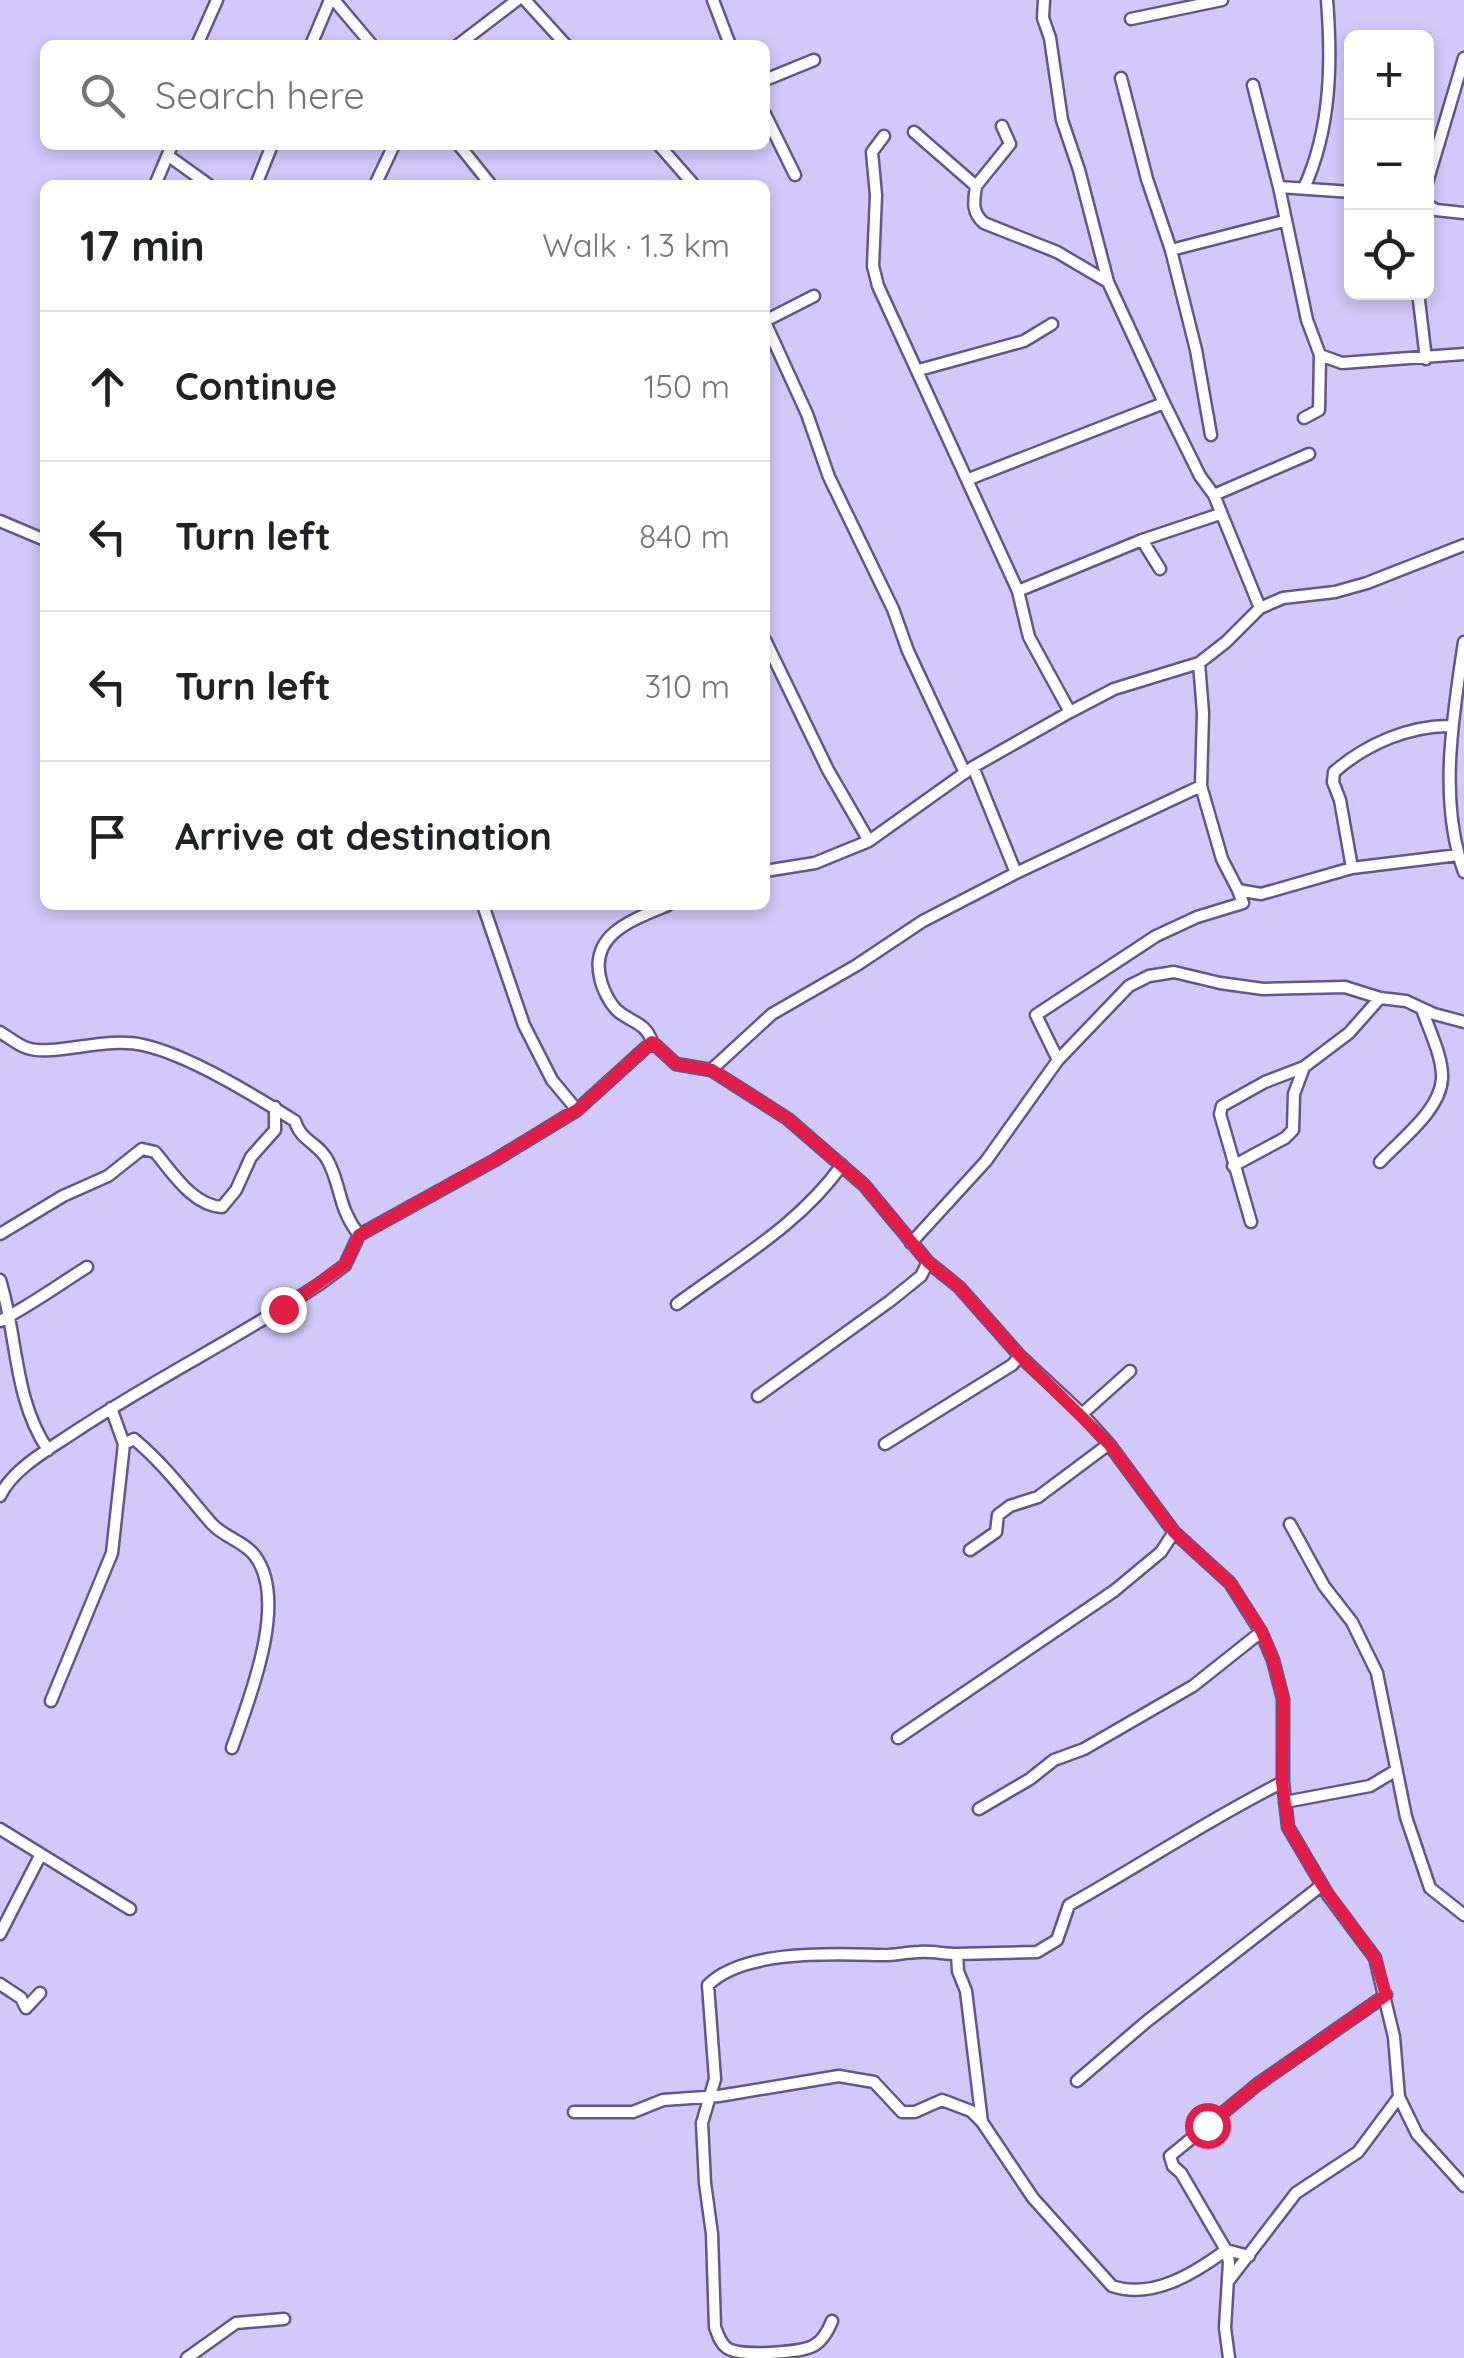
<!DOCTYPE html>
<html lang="en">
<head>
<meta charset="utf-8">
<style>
	body { margin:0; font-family:Quicksand,sans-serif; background:#f2f2f2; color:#202124 }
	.controls { position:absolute; right:30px; top:30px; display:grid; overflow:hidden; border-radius:15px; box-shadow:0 5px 15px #0003 }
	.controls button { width:90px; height:90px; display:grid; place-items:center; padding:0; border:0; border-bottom:2px solid #e0e0e0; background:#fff; color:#202124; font:50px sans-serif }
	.stop { position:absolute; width:30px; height:30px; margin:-22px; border:8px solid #e11d48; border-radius:50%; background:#fff }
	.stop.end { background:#e11d48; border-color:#fff; box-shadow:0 2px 10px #0008 }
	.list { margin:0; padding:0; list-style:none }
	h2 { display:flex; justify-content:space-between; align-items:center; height:130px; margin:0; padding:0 40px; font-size:42px }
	h2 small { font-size:32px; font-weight:400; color:#757577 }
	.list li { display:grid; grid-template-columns:65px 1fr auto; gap:30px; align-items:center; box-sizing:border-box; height:150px; padding:0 40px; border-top:2px solid #e0e0e0 }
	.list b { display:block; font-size:38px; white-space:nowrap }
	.list em { font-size:32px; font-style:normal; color:#757577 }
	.icon { flex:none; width:55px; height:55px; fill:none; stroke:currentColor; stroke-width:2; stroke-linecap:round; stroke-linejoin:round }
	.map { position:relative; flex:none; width:1464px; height:2358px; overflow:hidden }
	.search { position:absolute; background:#fff; box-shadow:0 5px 15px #0003; left:40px; top:40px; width:730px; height:110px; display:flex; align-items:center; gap:25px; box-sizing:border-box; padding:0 35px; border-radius:15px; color:#757577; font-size:38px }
	.panel { position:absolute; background:#fff; box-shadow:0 5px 15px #0003; left:40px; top:180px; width:730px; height:730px; border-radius:15px }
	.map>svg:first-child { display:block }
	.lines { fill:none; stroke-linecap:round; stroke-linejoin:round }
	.minor-casing { stroke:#64568d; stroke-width:15 }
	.minor { stroke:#fff; stroke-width:10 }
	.route { stroke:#e11d48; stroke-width:12 }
</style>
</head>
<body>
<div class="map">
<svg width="1464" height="2358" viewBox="0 0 1464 2358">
	<rect width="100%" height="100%" fill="#d2c8f9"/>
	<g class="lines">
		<g class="minor-casing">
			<path id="minor" d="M334,0L372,45
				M525,0L566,45
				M713,0L730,45
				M1044,0L1043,18L1050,38L1062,120L1079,170L1108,282L1164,403L1200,476L1214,495L1260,608
				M1131,19L1222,0
				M197,45L217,0
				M311,45L330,0
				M458,45L517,0
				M1121,78L1147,179L1171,250L1196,350L1211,435
				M765,80L814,60
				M1253,85L1279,187
				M765,114L795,175
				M914,132L976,186C974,201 971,212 984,223L1057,252L1108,282
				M884,136L872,152L876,195L873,266L878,286L1018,591L1029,637L1070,712
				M459,145L491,185
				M659,145L694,185
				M170,157L209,185
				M155,185L172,145
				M256,185L272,145
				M375,185L394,145
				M976,186L1010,144L1002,126
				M1426,186L1464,58
				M1304,188C1331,129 1332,63 1327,0
				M1426,204L1436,210L1464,213
				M1171,250L1284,221
				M1418,292L1426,359
				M765,321L814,296
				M765,322L807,414L829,477L893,609L908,651L965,773
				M1320,355L1342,363L1464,354
				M919,370L1024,341L1052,324
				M1304,418L1319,410L1320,355L1307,320L1279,187L1352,192
				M969,479L1164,403
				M1214,495L1309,454
				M0,521L45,540
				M1160,569L1142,540L1220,514
				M1018,591L1142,540
				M765,640L828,770L869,841
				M1464,642C1453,716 1438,800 1464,872
				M1199,663L1203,713L1201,786L1222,859L1238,890L1261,894L1352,868L1458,855
				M973,767L1016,873
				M1352,868L1340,800L1333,782L1334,772C1366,744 1410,725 1452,726
				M765,871L815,863L869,841L973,767L1070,712L1114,689L1199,663L1226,642L1260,608L1283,598L1335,592L1367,583L1464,545
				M483,905L524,1025L552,1080L577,1110
				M0,1032C8,1037 18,1045 27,1048C54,1057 105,1036 143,1045C189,1055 255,1096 295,1121C300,1141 321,1144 329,1163C342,1190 338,1207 359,1235L495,1160L577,1110L652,1042C646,1023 633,1023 619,1012C610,1005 602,988 600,977C590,933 635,919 668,905
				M652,1042L676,1064L711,1070L788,1119L864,1185L928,1262L959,1287L1020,1356L1082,1414L1109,1444L1174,1532L1230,1583L1261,1632L1273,1660L1283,1699V1782L1288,1827L1328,1895L1375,1958L1394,2037L1399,2097L1417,2134L1464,2186
				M1058,1060L1036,1015L1156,936L1197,917L1243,903L1238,890
				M711,1070L772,1014L857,965L923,921L1016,873L1201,786
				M1380,1162C1400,1140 1440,1111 1442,1079C1443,1057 1429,1030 1422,1009
				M1233,1166L1285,1138L1293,1130L1294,1094L1304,1067L1349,1033L1380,998
				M1251,1222L1220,1114L1222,1106L1265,1082L1304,1067
				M0,1234L63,1196L108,1176L142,1149L155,1152C172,1172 193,1206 222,1207L236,1190L251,1157L275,1130V1107
				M911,1243L986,1161L1058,1060L1129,986L1149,976L1174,972L1220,983L1263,989L1345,987L1380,998L1406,1001L1434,1014L1464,1022
				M0,1280C18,1337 13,1398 48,1450
				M677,1304C736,1260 798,1226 842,1165
				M0,1321C31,1305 57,1286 87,1267
				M758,1396L890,1301L921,1276L928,1262
				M1082,1414L1130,1371
				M124,1444L134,1439C165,1465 186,1494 212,1524C224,1537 245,1542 255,1556C289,1601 249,1700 232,1748
				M885,1444L1012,1365L1020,1356
				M0,1496C13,1468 51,1448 76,1431C156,1378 242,1336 321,1283L345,1265L359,1235
				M1290,1524L1324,1586L1352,1622L1377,1673L1406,1817L1430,1888L1464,1915
				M970,1550L996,1532L998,1515L1010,1506L1038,1497L1109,1444
				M51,1701L112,1553L124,1444L111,1408
				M898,1738L1114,1591L1161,1552L1174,1532
				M1285,1802L1370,1786L1395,1771
				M979,1809L1030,1779L1054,1760L1084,1749L1193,1686L1261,1632
				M0,1829L130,1909
				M0,1934L40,1856
				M957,1954L1037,1952L1057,1940L1069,1905C1141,1865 1209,1819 1283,1782
				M0,1984L21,1998L26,2008L40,1993
				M1077,2081L1146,2022L1322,1885
				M574,2112H633L663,2100L719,2096L839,2076L874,2082L902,2112H915L942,2100L971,2111L982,2122L1033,2198L1112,2286C1152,2300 1195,2273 1226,2250L1249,2256
				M1230,2279L1296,2193L1358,2152L1399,2097
				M832,2321C828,2331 823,2341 813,2346C799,2353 739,2357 727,2348C720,2343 718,2335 715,2327L712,2234L705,2183L702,2123L715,2079L708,1985C744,1949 833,1954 880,1955C893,1956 906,1952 919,1952C931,1951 945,1954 957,1954L958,1971L966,1991L982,2122
				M187,2358L236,2323L284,2319
				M1229,2358L1225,2328L1229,2262L1226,2250L1181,2173L1173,2166L1170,2156L1258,2084L1386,1995"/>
		</g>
		<use href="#minor" class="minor"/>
	</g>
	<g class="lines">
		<path class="route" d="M283,1309L345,1264L359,1235L494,1160L577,1110L652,1042L676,1064L712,1070L788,1119L864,1185L928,1262L959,1287L1020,1356L1109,1444L1174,1532L1230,1583L1262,1632L1273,1660L1283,1699L1282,1782L1288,1827L1322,1885L1375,1958L1386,1995L1258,2084L1207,2125"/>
	</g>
</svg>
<div class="controls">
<button>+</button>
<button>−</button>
<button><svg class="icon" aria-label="locate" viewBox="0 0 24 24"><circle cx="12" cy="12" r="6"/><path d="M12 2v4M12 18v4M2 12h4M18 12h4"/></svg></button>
</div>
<div class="stop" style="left:1207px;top:2125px"></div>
<div class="stop end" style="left:283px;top:1309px"></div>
<div class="search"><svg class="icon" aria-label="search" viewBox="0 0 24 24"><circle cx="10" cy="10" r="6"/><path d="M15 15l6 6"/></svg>Search here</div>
<section class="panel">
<h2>17 min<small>Walk · 1.3 km</small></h2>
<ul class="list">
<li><svg class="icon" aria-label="ahead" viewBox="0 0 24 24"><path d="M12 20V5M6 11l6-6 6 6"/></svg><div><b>Continue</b></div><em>150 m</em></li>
<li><svg class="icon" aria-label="left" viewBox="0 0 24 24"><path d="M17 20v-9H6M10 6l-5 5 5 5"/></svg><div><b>Turn left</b></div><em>840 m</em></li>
<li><svg class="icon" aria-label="left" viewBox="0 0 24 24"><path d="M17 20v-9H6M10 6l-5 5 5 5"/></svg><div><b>Turn left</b></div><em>310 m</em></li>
<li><svg class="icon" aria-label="arrive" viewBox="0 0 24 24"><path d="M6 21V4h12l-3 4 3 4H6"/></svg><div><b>Arrive at destination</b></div></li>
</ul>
</section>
</div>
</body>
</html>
